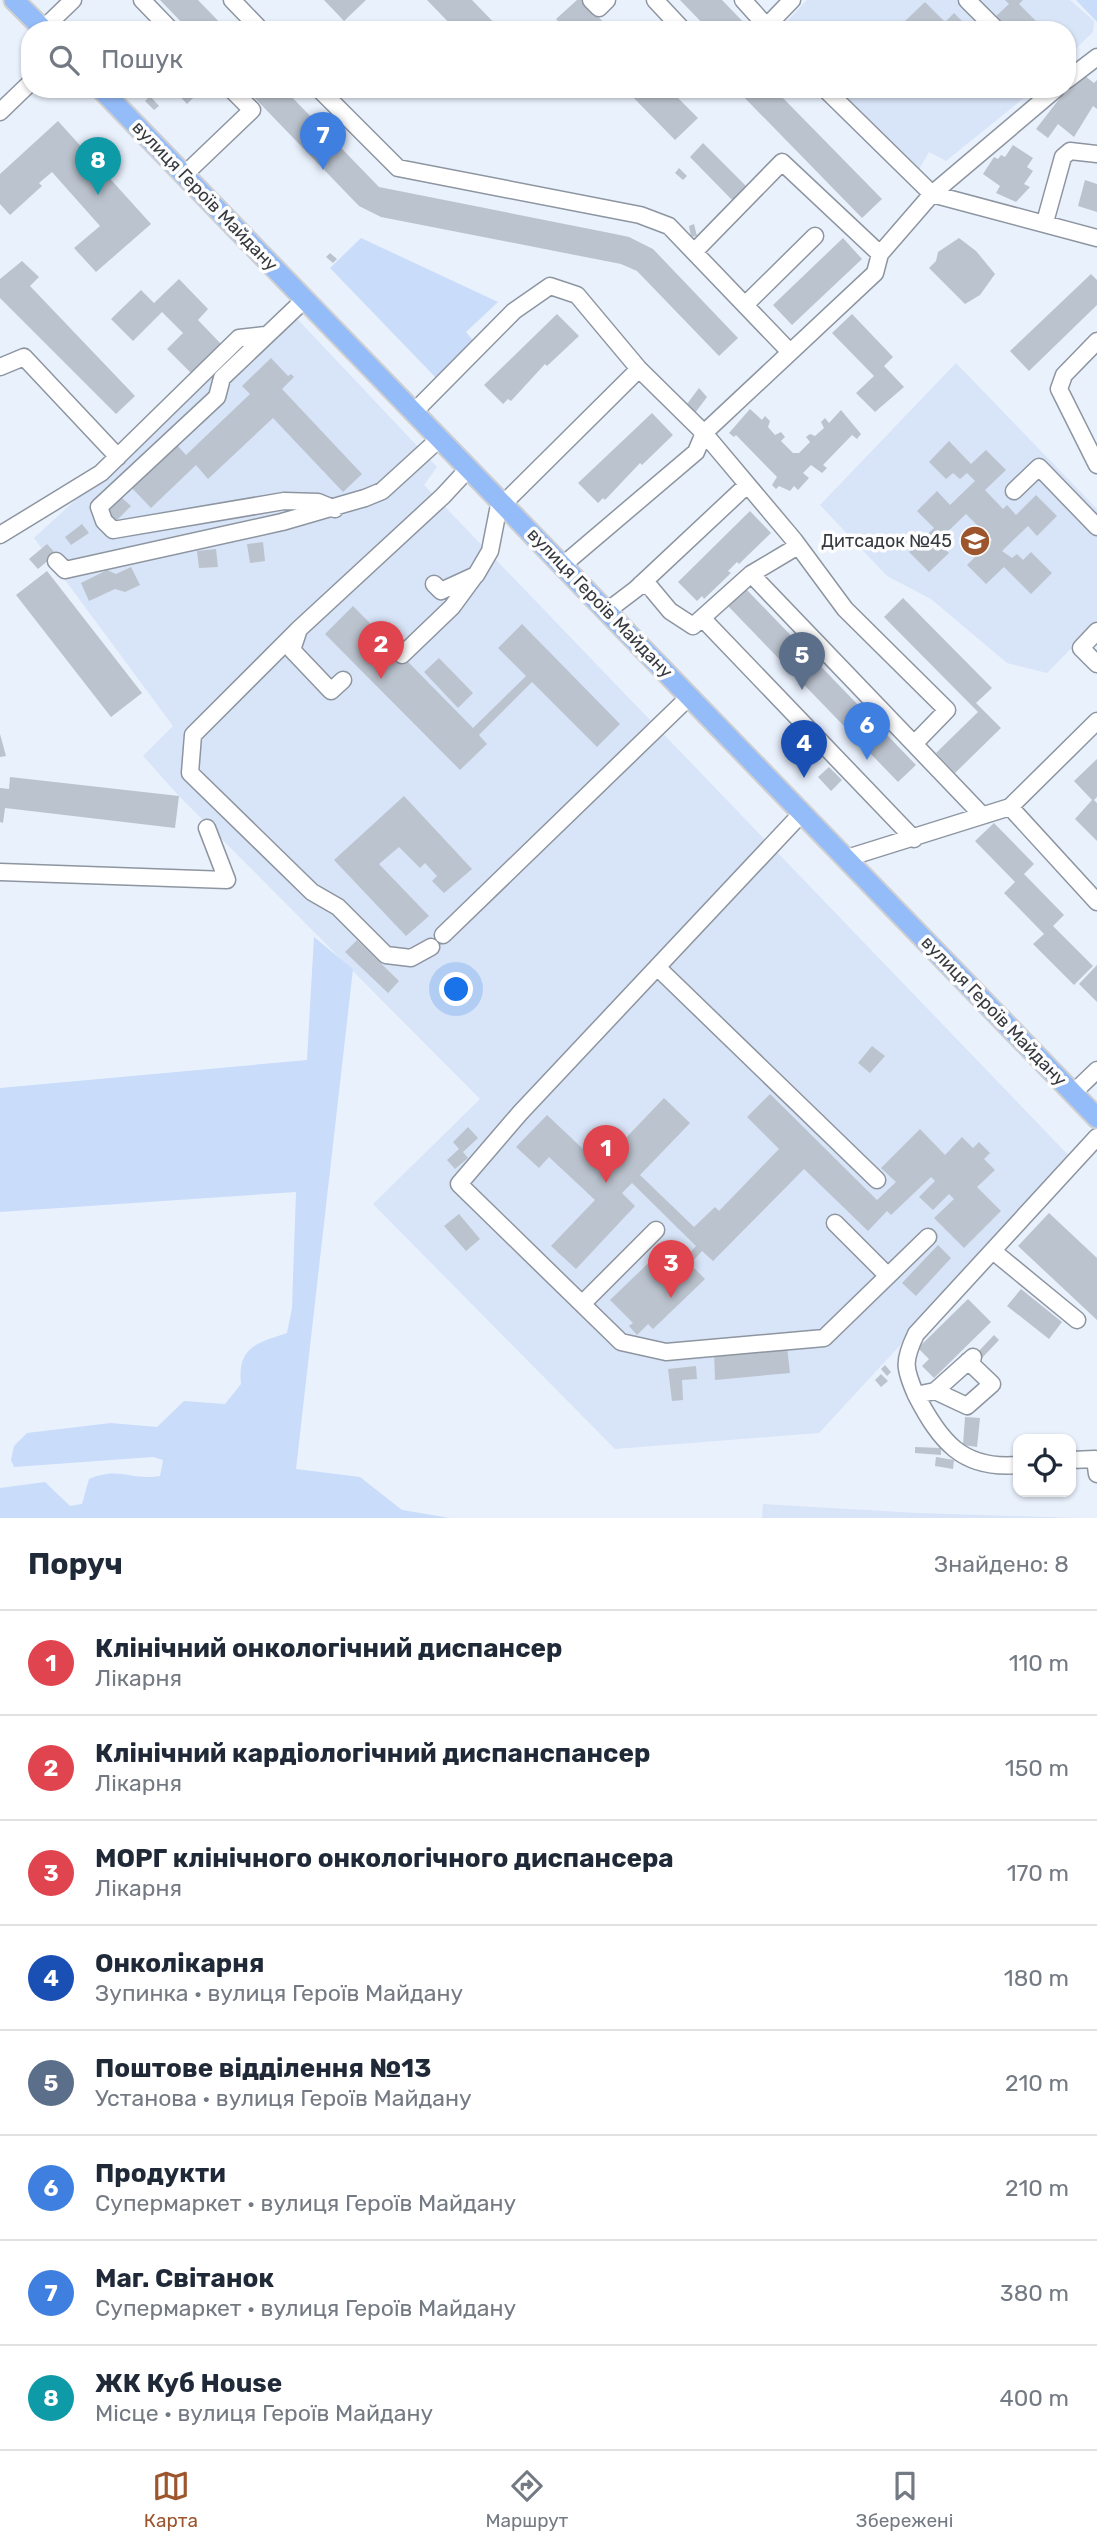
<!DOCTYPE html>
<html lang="uk">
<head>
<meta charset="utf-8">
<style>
	body { margin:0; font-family:Rubik,sans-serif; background:#f2f2f3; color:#1f2937 }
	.controls { position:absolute; right:21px; bottom:21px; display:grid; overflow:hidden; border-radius:14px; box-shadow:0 2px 5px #0004 }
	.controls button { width:63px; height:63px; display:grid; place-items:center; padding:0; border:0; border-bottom:2px solid #e0e1e3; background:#fff; color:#1f2937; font:35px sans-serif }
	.you { position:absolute; left:457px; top:990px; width:24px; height:24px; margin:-18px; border:5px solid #fff; border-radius:50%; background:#1a73e8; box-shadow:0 0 0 10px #1a73e833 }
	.badge { display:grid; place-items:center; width:46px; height:46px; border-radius:50%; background:#9c552d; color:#fff; font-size:23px; font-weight:700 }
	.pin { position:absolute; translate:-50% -58px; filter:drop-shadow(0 2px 4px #0008) }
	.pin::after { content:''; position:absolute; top:37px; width:24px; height:21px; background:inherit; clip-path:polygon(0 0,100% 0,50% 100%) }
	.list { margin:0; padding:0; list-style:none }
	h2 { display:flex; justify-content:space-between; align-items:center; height:91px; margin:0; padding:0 28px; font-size:30px }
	h2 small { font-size:23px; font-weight:400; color:#747a83 }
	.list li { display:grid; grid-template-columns:46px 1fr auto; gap:21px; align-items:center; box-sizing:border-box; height:105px; padding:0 28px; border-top:2px solid #e0e1e3 }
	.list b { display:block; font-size:26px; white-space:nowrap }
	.list p { margin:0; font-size:23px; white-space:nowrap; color:#747a83 }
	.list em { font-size:23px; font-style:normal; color:#747a83 }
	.icon { flex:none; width:38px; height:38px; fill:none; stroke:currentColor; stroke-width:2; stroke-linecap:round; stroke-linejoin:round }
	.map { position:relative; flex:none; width:1097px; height:1518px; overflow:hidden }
	.search { position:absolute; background:#fff; box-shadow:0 2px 5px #0004; left:21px; right:21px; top:21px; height:77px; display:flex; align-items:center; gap:18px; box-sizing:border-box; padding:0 24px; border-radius:28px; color:#747a83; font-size:26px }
	.sheet { height:931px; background:#fff }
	nav { display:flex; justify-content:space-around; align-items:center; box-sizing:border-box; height:98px; border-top:2px solid #e0e1e3; background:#fff; font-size:19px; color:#747a83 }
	nav a { display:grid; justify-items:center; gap:4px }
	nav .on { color:#9c552d }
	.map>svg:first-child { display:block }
	.built { fill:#d8e4f7 }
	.green { fill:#c9dcf9 }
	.building { fill:#bbc3ce }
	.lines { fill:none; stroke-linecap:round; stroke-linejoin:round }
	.minor-casing { stroke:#8d95a0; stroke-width:19 }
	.major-casing { stroke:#cfcfd1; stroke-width:23 }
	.minor { stroke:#fff; stroke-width:16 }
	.major { stroke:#94bcf9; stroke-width:19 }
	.labels { text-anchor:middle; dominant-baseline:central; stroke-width:7; stroke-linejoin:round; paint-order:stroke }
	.street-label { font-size:18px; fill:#36393e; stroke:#fdfdfd }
	.poi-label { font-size:18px; fill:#36393e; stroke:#fdfdfd; text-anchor:end }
</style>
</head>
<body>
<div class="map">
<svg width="1097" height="1518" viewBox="0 0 1097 1518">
	<rect width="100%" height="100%" fill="#e9f1fd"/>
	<path class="built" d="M807,0H1070L1094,21L1093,32L1067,57V30H779Z
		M830,89H1035L946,161L929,152L917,173Z
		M286,307L437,467L424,485L1072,1159L819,1433L615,1449L373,1204L480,1099L179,796L143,756L173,726L34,538Z
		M956,363L1097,509V622L1047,673L1007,663L931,599L887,576L820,505Z
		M763,1504L917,1513L1078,1518H762Z"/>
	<path class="green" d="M1076,0H1097V22Z
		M361,238L498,302L466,332L476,344L439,381L330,268Z
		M314,937L353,969L296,1469L360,1477L402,1510L450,1518H0V1488L45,1482L70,1506L82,1504L89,1479C120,1466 130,1481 160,1476L163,1460L153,1457L14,1467L11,1460L14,1446L27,1433L111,1423L157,1427L184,1401L225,1404L241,1384C237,1347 257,1343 287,1333L292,1308L296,1192L0,1212V1088L307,1060Z"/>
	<path class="building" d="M160,0H198L227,30H189Z
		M324,0H366L344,21Z
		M427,0H472L501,30H456Z
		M577,0H582L611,30H566L556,19Z
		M680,0H722L751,30H709Z
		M1005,0H1023L1019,4L1045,30H1005L994,18L1009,4Z
		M925,2L945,22L954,13L971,30H911L904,22Z
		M1080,72L1094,83L1097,80V109L1093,106L1074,137L1058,124L1048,138L1036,129Z
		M173,89H198L200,91L187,104Z
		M246,89H284L379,187L610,233L629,237L653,249L738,338L719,356L637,271L621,264L381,217L359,206Z
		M625,89H669L698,118L675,140Z
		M736,89H786L780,95L882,199L862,218Z
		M896,89H914L905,98Z
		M150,96L159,106L154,110L145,101Z
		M58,121L151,224L96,272L74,248L100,226L52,172L39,183L42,186L10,215L0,204V174Z
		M703,143L747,187L733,201L690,157Z
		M1013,145L1033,158L1027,167L1033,171L1024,184L1030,187L1016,202L996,193L1000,186L983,174L994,157L998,159L1001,155L1005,157Z
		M679,168L687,176L683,180L675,173Z
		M1085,180L1097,184V212L1078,206Z
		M694,224L697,236L691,237L689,226Z
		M843,238L862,259L792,325L773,305Z
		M959,238L976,251L995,274L980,295L965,304L929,268L936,261L938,252Z
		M330,253L337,259L333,263L326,257Z
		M22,261L39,277L30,286L135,396L116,414L0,298V279Z
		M1091,274L1097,280V305L1029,371L1010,351Z
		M179,279L208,309L198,320L221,344L192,374L167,349L183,333L162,312L133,341L111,319L141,290L154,303Z
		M557,314L579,336L547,366L545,364L511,401L508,399L503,404L484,385Z
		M852,314L893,357L884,366L904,387L875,412L856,393L874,376L832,333Z
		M271,358L288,376L291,374L294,377L282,389L362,474L343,492L273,418L208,479L196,465L151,508L131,487L176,444L186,455L250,394L242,386Z
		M699,388L707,397L695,413L687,404Z
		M750,409L762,420L765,416L770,421L768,427L775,435L781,432L785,437L781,441L793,453H799L810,442L806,437L810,434L815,436L824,428L821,422L825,418L829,423L841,410L861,434L857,439L852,435L823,465L827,468L822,473L811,465L803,473L809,478L798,490L794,486L790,491L779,486L776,489L772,485L777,477L736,435L734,437L729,433Z
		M652,413L673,435L642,465L640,463L605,500L603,498L598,503L578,483Z
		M949,441L971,464L986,450L1006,470L985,490L1003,509L1007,505L1016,515L1036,495L1057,516L1037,536L1028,526L1002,551L1012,558L1017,554L1023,560L1031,552L1052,573L1031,594L1004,567L986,584L967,565L992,540L966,514L942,537L947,542L943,547L949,553L929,572L909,552L934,528L917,511L937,491L950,505L975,481L967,473L960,479L953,473L946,479L929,462Z
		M122,498L131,506L116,521L107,512Z
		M750,511L771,533L739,564L737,562L728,571L731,573L704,599L702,596L697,601L678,582Z
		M82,524L89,533L71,545L65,537Z
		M263,542L265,561L250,563L247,544Z
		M47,544L56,554L38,569L29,559Z
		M216,549L218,567L199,568L197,551Z
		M131,567L140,585L125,592L115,589L89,601L81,583L107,570L116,574Z
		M47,571L142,693L111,717L16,595Z
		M746,589L916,765L898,782L728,606Z
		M903,598L992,688L976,703L1001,728L955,773L936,753L978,712L884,617Z
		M353,606L473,728L526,676L498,648L522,624L620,724L597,747L532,682L479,735L487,744L460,770L325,634Z
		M439,658L473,693L458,708L424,672Z
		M0,734L6,756L0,757Z
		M1097,759V797L1094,800L1097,803V841L1075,819L1092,800L1074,781Z
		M829,767L842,780L831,791L818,777Z
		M10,777L179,796L175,828L5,808L3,823L0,822V788L9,789Z
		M404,796L472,869L444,893L432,881L437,876L425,863L420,868L399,847L379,864L429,916L406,936L334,860Z
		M994,823L1034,864L1024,874L1064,915L1053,926L1093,966L1074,985L1033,944L1044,934L1004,893L1015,882L975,841Z
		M357,940L399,981L388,993L345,952Z
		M1097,965V1002L1079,984Z
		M872,1046L885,1056L870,1073L858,1063Z
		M770,1094L877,1200L896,1182L881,1168L920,1129L945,1155L962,1137L973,1148L979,1142L990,1153L984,1159L995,1170L977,1187L1001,1211L964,1248L934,1218L954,1199L949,1194L933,1210L919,1197L935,1181L931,1177L891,1215L887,1211L868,1231L804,1169L713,1261L702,1251L690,1264L705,1279L653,1329L648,1324L637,1335L629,1326L633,1323L610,1300L662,1250L666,1254L674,1247L685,1258L696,1246L632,1183L622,1193L635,1206L576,1269L551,1246L595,1200L549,1157L539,1168L516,1147L547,1115L600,1165L664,1098L690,1123L640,1175L694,1227L715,1207L719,1211L779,1149L747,1117Z
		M468,1127L478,1138L463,1152L468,1158L455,1169L447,1160L459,1149L453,1142Z
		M1049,1213L1097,1258V1320L1018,1246Z
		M459,1214L480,1239L466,1251L444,1226Z
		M938,1245L951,1258L916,1296L902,1283Z
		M1021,1289L1062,1322L1049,1339L1007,1306Z
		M968,1299L991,1322L934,1378L922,1366L929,1359L918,1348Z
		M994,1335L999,1340L982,1358L977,1353Z
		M787,1346L790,1373L715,1380L714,1352Z
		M885,1365L891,1372L887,1376L881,1369Z
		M696,1366L697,1379L682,1380L683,1400L672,1401L668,1369Z
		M881,1374L888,1381L881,1387L875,1380Z
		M965,1417L980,1418L977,1447L963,1445Z
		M915,1447L941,1448V1455L915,1453Z
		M936,1457L954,1460L953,1469L935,1466Z"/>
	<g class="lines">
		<g class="minor-casing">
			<path id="minor" d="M142,0L171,30
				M232,0L261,30
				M591,0L599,8L607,0
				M655,0L683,30
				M743,0L770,30
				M967,0L997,30
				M43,29L73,0
				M763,30L792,0
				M1067,80L1097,57
				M319,89L398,168L640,215L669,226L790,352
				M825,89L932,194L1056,89
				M0,112L30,83
				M184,175L252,110L231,89
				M1045,222L1063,157L1070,151L1097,154
				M694,252L782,162L880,254
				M304,300L222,378L217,397L99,507L104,521L113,530L284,501L318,502L335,509
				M745,305L815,236
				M1097,341L1064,375L1059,389L1097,465
				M0,367L24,357L118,457
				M414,412L514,311L550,286L577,295L639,369L704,433L794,540L845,609L947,710L914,744L981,814
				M1014,491L1039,467L1097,527
				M503,504L639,369
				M0,535L101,473L239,338L265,335
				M56,561L65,570L282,522L365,498L382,491L439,439
				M563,565L696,452L704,433L875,273L880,254L932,194L1097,238
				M751,574L798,546
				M434,584L441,591L476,575L490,551L500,500
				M641,584L650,587L670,611L693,626L751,574L914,744
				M607,611L636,589L747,485
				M703,619L914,839
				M299,629L193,735L190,773L312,892L338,907L386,955L411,958L431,947
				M1097,631L1081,648L1097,664
				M402,655L452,607L474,577
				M343,680L331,691L292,650L299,629L443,496L468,469
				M1010,807L1097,902
				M802,813L520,1113L459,1184L621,1342L666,1352L824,1338L928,1237
				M847,858L1010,807L1097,721
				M0,872L227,880L207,828
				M443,935L690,696
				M657,967L877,1180
				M1073,1093L1097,1070
				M835,1223L888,1276
				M993,1251L1077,1320
				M582,1304L656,1230
				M968,1361L992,1384L967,1406L935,1391L916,1395C904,1368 903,1361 916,1334L1097,1137
				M935,1391L973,1357
				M916,1395C940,1441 962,1470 1018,1465
				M1071,1460L1095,1459L1097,1474"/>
		</g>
		<g class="major-casing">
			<path id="major" d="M14,0L44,30
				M101,89L1097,1118"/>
		</g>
		<use href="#minor" class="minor"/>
		<use href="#major" class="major"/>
	</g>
	<defs>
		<g id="school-disc" transform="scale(1.575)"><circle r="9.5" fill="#9c552d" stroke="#fdfdfd"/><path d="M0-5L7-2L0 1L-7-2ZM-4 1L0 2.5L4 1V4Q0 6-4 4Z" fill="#fff"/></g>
	</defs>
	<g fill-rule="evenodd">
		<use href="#school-disc" x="975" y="541"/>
	</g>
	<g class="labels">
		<g class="street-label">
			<text transform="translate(205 196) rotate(46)">вулиця Героїв Майдану</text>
			<text transform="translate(600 603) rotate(46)">вулиця Героїв Майдану</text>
			<text transform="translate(994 1011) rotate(46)">вулиця Героїв Майдану</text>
		</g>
		<g class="poi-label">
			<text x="952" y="541">Дитсадок №45</text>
		</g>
	</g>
</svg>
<div class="controls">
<button><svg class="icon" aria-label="locate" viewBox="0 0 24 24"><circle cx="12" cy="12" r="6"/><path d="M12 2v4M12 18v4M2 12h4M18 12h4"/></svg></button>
</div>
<div class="you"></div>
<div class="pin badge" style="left:606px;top:1183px;background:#e0444e">1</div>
<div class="pin badge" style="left:381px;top:679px;background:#e0444e">2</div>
<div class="pin badge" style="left:671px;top:1298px;background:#e0444e">3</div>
<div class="pin badge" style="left:804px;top:778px;background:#1a4fb4">4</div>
<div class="pin badge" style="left:802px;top:690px;background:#5c6f8a">5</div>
<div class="pin badge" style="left:867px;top:760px;background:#3f7fe0">6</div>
<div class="pin badge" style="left:323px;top:170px;background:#3f7fe0">7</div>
<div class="pin badge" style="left:98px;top:195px;background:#0f9aa8">8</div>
<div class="search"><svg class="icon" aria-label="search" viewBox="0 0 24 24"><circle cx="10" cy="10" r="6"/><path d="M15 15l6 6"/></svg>Пошук</div>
</div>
<section class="sheet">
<h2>Поруч<small>Знайдено: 8</small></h2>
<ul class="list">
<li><span class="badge" style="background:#e0444e">1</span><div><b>Клінічний онкологічний диспансер</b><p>Лікарня</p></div><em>110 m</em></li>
<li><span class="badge" style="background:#e0444e">2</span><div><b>Клінічний кардіологічний диспанспансер</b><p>Лікарня</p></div><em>150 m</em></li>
<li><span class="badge" style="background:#e0444e">3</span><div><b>МОРГ клінічного онкологічного диспансера</b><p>Лікарня</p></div><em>170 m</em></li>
<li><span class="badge" style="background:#1a4fb4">4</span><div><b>Онколікарня</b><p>Зупинка · вулиця Героїв Майдану</p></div><em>180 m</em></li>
<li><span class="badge" style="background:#5c6f8a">5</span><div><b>Поштове відділення №13</b><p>Установа · вулиця Героїв Майдану</p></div><em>210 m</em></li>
<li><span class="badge" style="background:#3f7fe0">6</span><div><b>Продукти</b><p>Супермаркет · вулиця Героїв Майдану</p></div><em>210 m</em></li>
<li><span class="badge" style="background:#3f7fe0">7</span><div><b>Маг. Світанок</b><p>Супермаркет · вулиця Героїв Майдану</p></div><em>380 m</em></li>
<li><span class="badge" style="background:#0f9aa8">8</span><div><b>ЖК Куб House</b><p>Місце · вулиця Героїв Майдану</p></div><em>400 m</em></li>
</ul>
</section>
<nav>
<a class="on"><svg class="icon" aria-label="map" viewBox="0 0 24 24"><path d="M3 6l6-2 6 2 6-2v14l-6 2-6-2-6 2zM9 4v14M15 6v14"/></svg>Карта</a>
<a><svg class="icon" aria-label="directions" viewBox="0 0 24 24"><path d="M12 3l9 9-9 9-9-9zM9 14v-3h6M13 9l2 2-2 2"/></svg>Маршрут</a>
<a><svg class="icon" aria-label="saved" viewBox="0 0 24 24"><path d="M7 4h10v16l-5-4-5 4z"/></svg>Збережені</a>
</nav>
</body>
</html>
